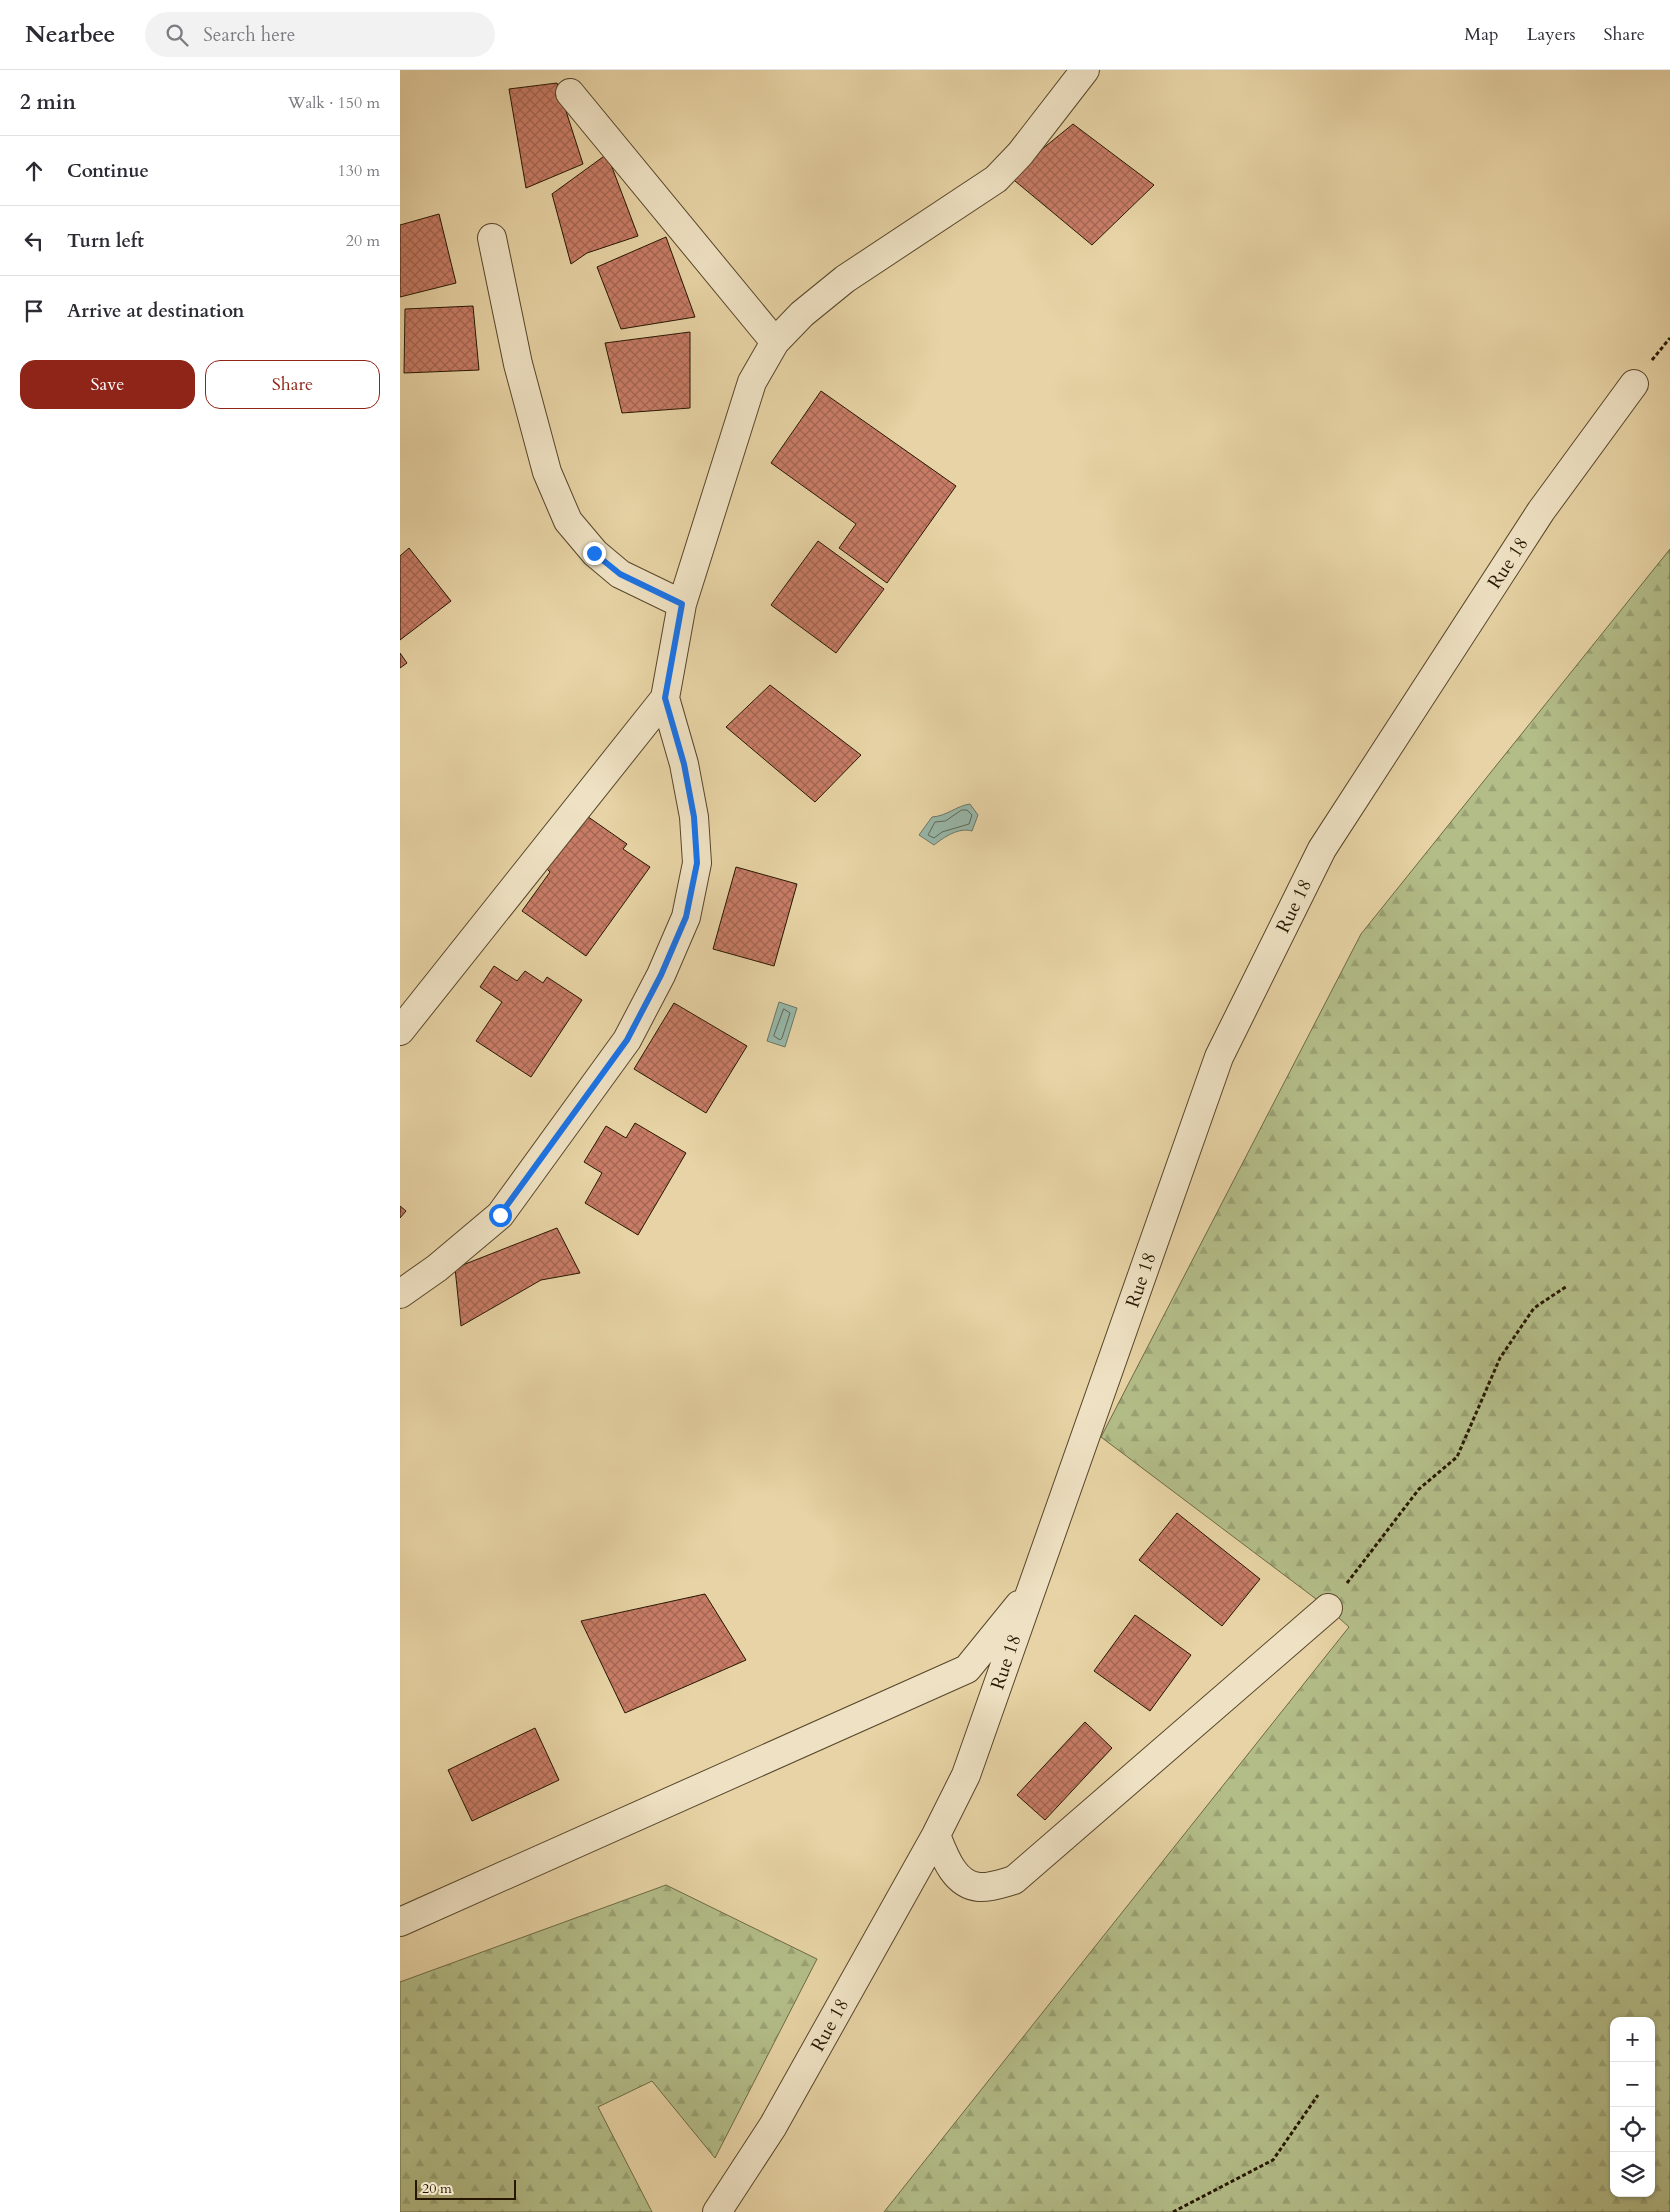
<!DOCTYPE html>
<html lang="en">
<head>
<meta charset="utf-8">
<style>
	body { margin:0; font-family:Cardo,serif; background:#f2f2f3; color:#2b2b33 }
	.controls { position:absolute; right:15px; bottom:15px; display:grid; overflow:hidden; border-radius:10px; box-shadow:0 1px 4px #0004 }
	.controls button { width:45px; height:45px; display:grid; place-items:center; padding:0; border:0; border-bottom:1px solid #e1e1e2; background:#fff; color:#2b2b33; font:25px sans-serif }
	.scale { position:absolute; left:15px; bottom:12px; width:101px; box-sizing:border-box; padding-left:5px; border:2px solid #271701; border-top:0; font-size:14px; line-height:18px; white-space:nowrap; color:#271701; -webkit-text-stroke:4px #efe2c4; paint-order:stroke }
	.stop { position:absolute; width:15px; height:15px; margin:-11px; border:4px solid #1a73e8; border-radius:50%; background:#fff }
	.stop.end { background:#1a73e8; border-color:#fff; box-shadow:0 1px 5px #0008 }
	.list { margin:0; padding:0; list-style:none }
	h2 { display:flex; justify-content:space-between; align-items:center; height:65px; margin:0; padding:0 20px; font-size:21px }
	h2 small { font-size:16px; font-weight:400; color:#7c7c81 }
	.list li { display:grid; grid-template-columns:32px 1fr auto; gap:15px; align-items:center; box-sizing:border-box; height:70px; padding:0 20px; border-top:1px solid #e1e1e2 }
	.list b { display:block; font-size:19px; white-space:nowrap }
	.list em { font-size:16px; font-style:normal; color:#7c7c81 }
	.actions { display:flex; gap:10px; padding:15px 20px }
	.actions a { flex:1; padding:11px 0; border:1px solid #8f2418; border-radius:15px; text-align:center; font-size:18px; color:#8f2418 }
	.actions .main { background:#8f2418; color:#fff }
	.icon { flex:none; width:28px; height:28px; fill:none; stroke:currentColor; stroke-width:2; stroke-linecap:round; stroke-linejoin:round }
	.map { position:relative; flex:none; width:1270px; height:2142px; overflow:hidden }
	header { display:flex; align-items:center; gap:30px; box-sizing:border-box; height:70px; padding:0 25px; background:#fff; border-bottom:1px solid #e1e1e2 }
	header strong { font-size:24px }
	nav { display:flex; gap:28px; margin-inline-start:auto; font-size:18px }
	.search { width:350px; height:45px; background:#f2f2f3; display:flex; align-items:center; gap:12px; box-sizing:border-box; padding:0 18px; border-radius:28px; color:#7c7c81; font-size:19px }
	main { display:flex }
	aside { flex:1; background:#fff }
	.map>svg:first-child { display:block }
	.forest { fill:url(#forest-firs); stroke:#6d6a44; fill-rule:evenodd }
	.water { fill:#97b7a9; stroke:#6a7766 }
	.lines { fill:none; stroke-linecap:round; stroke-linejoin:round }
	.shore { stroke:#5f6755; stroke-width:1 }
	.building { fill:url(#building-cross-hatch); stroke:#271701 }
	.minor-casing { stroke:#57462a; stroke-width:30 }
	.path { stroke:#271701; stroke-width:3; stroke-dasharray:4 2.5; stroke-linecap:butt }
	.minor { stroke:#efe2c4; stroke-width:28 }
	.route { stroke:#1a73e8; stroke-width:6 }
	.labels { text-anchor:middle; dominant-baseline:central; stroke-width:4; stroke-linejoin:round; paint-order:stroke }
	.street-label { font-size:19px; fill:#271701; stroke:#efe2c4 }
</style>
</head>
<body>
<header>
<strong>Nearbee</strong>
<div class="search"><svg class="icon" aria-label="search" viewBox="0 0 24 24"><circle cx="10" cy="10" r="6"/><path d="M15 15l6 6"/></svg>Search here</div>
<nav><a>Map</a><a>Layers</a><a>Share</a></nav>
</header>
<main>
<aside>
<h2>2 min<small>Walk · 150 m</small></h2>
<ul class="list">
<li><svg class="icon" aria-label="ahead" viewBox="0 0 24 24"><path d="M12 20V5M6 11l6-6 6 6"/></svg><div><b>Continue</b></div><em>130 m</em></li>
<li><svg class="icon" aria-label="left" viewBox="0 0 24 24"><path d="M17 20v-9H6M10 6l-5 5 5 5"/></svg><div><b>Turn left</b></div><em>20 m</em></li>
<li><svg class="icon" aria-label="arrive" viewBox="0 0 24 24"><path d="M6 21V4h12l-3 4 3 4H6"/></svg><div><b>Arrive at destination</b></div></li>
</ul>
<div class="actions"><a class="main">Save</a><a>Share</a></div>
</aside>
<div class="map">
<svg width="1270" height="2142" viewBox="0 0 1270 2142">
	<defs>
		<pattern id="forest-firs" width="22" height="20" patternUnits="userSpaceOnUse" patternTransform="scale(1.25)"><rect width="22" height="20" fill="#b3bd88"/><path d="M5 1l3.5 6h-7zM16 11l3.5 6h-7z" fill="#9aa274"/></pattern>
		<pattern id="building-cross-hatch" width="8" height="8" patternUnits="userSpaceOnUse" patternTransform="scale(1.25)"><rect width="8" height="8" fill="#c87c66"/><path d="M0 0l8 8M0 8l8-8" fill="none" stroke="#a26552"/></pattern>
	</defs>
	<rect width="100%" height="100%" fill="#e7d3a5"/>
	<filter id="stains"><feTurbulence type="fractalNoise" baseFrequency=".004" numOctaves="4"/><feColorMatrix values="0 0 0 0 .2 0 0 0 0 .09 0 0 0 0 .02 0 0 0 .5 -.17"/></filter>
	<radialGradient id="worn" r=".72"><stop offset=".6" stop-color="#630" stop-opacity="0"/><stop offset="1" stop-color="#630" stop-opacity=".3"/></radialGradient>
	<path class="forest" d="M1270,479V2142H484L949,1557L928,1538L701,1367L961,864ZM1214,1951H1251V2123H1214Z
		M266,1815L417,1889L315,2088L252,2011L198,2037L252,2142H0V1912Z"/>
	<path class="water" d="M570,734L578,745L572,761C559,757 544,767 534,775L519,765L532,747C547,746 556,736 570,734Z
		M379,932L397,938L385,977L367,971Z"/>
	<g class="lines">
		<path class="shore" d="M562,740H567L572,745L569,754L542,762L534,768L528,765L535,752L545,751Z
			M384,939L390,943L382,968L380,970L374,966Z"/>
	</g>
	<path class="building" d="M157,13L183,94L126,118L109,19Z
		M673,54L754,115L692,175L609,106Z
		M207,84L238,166L187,183L171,194L152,124Z
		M39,144L56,213L0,227V155Z
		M266,167L295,247L221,259L197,197Z
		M73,236L79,300L4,303L5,239Z
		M290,262V338L222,343L205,273Z
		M421,321L556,416L487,513L439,478L456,454L371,393Z
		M418,471L484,519L436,583L371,535Z
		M9,478L51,531L0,570V486Z
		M0,583L7,593L0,598Z
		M370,615L461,685L415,732L326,657Z
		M184,744L227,774L223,779L250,797L186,886L122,841L150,802L146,798Z
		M336,797L397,814L374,896L313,879Z
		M94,896L117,911L125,901L143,913L147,907L182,930L131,1007L76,971L102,932L80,917Z
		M274,933L347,976L306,1043L234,999Z
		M235,1053L286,1083L238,1165L185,1133L202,1103L184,1092L206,1056L226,1068Z
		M0,1136L6,1141L0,1148Z
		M157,1158L180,1203L141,1210L61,1256L55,1198Z
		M777,1443L860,1509L822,1556L739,1490Z
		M305,1524L346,1590L225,1643L181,1551Z
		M735,1545L791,1585L750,1641L694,1601Z
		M685,1652L712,1678L645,1750L617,1725Z
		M135,1658L159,1710L72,1751L48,1700Z"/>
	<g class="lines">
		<g class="minor-casing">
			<path id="minor" d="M170,23L375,272
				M92,168L118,294L147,402L168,451L195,483L220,504L282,534
				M0,961L265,628
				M0,1224L37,1198L100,1145L227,970L261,905L286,847L297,793L294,747L284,694L265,628L282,534L352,312L375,272L402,244L445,209L596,109L620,84L685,0
				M536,1765C544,1785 554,1815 579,1817C590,1818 603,1813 614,1810L928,1538
				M0,1852L567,1599L619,1535
				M317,2142L373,2056L536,1765L566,1705L819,987L922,779L1141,441L1234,314"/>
		</g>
		<path class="path" d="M1252,290L1270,268
			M947,1513L1019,1419L1057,1387L1100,1288L1134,1238L1167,1216
			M773,2142L873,2090L918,2025"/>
		<use href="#minor" class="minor"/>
	</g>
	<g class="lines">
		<path class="route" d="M100,1145L227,970L261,905L286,847L297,793L294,747L284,694L265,628L282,534L220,504L194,483"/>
	</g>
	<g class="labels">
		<g class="street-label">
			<text transform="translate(1108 493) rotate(-57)">Rue 18</text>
			<text transform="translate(894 836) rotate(-64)">Rue 18</text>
			<text transform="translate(741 1210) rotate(-71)">Rue 18</text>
			<text transform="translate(606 1592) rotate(-71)">Rue 18</text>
			<text transform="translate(430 1955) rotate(-61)">Rue 18</text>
		</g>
	</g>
	<rect width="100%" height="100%" filter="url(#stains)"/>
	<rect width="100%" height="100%" fill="url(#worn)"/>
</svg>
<div class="controls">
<button>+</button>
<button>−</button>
<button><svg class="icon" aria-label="locate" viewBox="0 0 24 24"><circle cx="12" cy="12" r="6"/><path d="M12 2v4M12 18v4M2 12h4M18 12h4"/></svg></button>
<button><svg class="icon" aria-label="layers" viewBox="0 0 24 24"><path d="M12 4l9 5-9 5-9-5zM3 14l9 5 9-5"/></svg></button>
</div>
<div class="scale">20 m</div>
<div class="stop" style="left:100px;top:1145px"></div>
<div class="stop end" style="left:194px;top:483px"></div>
</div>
</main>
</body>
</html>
